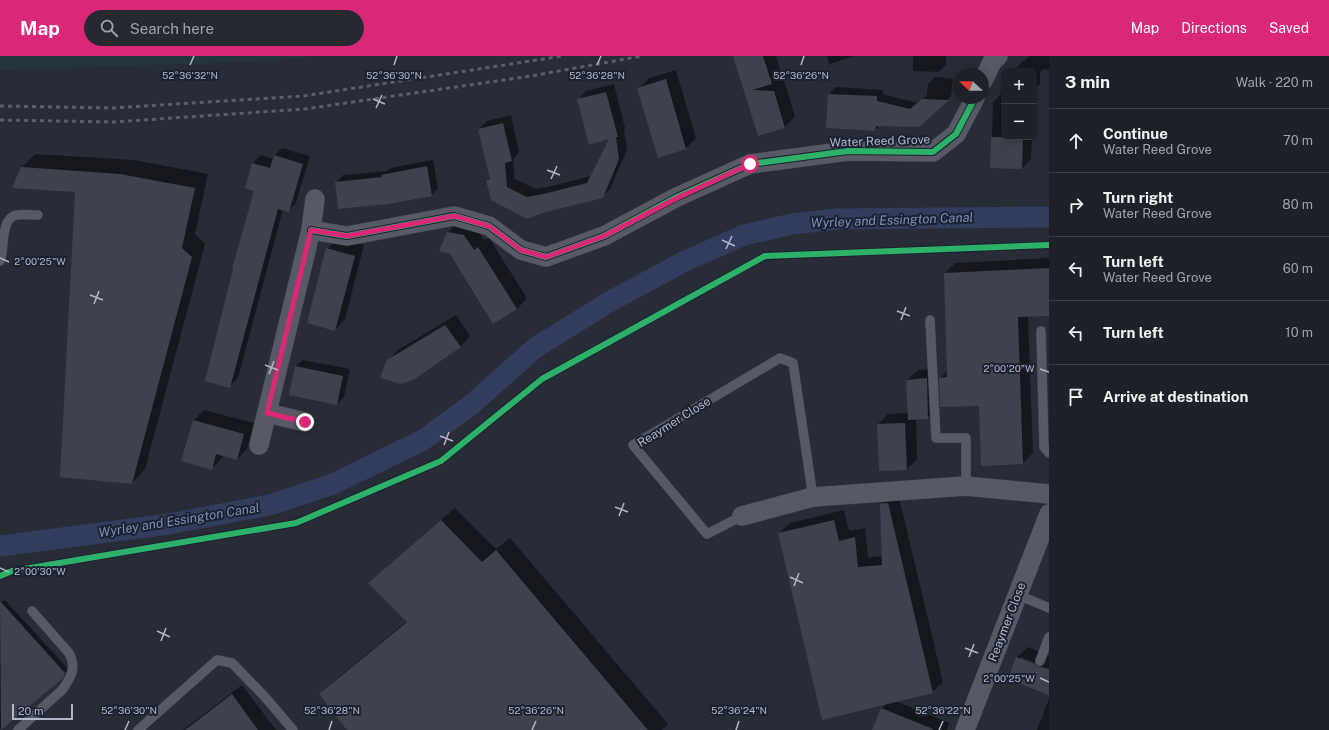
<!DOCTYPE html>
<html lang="en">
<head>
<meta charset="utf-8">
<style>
	body { margin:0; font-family:"Public Sans",sans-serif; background:#262930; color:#f1f3f6 }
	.controls { position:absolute; right:12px; top:12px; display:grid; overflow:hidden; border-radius:8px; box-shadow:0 2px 10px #0003 }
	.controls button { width:36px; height:36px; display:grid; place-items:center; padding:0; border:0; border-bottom:1px solid #3c3e45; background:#1e2128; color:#f1f3f6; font:20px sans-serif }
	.compass { position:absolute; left:953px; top:12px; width:36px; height:36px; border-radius:50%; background:#1e2128; box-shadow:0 2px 10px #0003; rotate:292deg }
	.scale { position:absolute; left:12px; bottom:10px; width:61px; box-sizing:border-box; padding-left:4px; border:2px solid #b1b6c8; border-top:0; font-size:11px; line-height:14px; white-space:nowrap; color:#b1b6c8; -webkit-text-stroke:3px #1b2131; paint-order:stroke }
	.stop { position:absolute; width:12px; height:12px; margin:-9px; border:3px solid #db2777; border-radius:50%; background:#fff }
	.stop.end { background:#db2777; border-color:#fff; box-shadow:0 1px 4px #0008 }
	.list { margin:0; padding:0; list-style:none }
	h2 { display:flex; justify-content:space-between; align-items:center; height:52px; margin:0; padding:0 16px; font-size:17px }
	h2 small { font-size:13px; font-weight:400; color:#a1a3a8 }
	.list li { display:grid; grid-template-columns:26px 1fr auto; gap:12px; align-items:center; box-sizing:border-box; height:64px; padding:0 16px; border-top:1px solid #3c3e45 }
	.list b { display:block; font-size:15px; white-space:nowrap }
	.list p { margin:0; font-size:13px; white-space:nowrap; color:#a1a3a8 }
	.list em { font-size:13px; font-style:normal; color:#a1a3a8 }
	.icon { flex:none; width:22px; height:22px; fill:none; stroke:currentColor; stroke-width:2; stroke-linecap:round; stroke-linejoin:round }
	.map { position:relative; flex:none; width:1049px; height:674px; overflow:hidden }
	header { display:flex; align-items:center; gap:24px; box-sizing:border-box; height:56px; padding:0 20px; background:#db2777; color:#fff }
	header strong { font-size:19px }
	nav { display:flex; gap:22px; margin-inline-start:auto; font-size:14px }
	.search { width:280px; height:36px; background:#262930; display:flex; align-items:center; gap:10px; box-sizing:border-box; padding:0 14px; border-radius:22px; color:#a1a3a8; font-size:15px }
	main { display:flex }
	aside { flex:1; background:#1e2128 }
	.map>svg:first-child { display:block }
	.green { fill:#25353c }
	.shadow { fill:#0007; fill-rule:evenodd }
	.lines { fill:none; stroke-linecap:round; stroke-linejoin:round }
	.canal { stroke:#323d5e; stroke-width:21 }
	.building { fill:#3f424c }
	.lane-casing { stroke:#44474f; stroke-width:10 }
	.street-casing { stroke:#44474f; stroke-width:20 }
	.lane { stroke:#575a64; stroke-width:9 }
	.street { stroke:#575a64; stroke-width:19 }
	.rail { stroke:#5b5e68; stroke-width:3; stroke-dasharray:4 4; stroke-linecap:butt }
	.cycleway-casing { stroke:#1b2131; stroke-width:8 }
	.cycleway { stroke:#2db169; stroke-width:6 }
	.route { stroke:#db2777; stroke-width:5 }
	.ticks { fill:none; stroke:#b1b6c8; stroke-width:1.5 }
	.labels { text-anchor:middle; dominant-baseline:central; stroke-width:4; stroke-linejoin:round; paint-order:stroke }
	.street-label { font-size:12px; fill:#b1b6c8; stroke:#1b2131 }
	.water-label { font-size:13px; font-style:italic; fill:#7f8eb5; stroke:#1b2131 }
	.ticks-label { font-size:10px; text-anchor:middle; fill:#b1b6c8; stroke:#1b2131; stroke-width:4; stroke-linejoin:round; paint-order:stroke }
</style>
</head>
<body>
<header>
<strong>Map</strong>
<div class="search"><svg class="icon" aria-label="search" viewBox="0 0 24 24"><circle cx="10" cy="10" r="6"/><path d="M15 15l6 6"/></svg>Search here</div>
<nav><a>Map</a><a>Directions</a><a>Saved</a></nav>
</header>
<main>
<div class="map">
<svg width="1049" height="674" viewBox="0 0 1049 674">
	<rect width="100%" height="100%" fill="#282c36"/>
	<path class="green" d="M0,0H317L279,4L246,6L0,14Z"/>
	<path class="shadow" d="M738,0H776L781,17L773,25H784L795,60L785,71L759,79Z
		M827,0H854L829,8Z
		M913,0H946V9L939,16L913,15Z
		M1029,0H1049V14L1043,13L1040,16V28L1034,33V15H1013Z
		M676,14L696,82L686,92L639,32L649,22Z
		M935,21L953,23L951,40L943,48L880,69L875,74L829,38L836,31L883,34V38L918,47L927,39L928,28Z
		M614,28L625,72L624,73L627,94L610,133L602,141L546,155L487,124L490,121L479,73L487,65L511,59L519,96L513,103L515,123L536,133L552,130L591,120L611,82L578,44L586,35Z
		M1003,36H1004V81H1032L1031,103L1022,112L991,111L993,46Z
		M282,92L310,100L296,147L288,155L283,153L238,322L230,330L255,134L246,132L253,107L261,99L274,103V100Z
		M35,98L134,104L208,118L195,178L205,188L145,413L132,427L76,135L22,111Z
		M433,104L438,132L432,139L337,126L343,119L387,115L390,112Z
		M458,166L475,169L484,184L489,182L527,242L517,253L448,176Z
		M338,182L364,189L345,263L335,274L327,193Z
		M1049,202V259L1028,260L1033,397L1023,407L980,349L940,322L948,314L945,217L955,207Z
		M456,259L470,280L460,291L388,305L398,294Z
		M303,304L350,313L344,341L337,348L296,310Z
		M937,313L938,352L927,362H916L917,403L907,413L880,414L878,368L888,358L909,357L907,324L918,314Z
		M204,354L254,367L247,393L237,403L223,399L222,402L211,413L183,405L194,364Z
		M898,437L943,626L932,636L896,645L949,667L947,674H873L882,653L887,647L779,477L790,467L844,454L849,475L865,472L868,501L883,500L881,449L892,438Z
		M455,452L496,493L510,482L668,668L662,674H349L320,638L334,625L407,565L369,527L383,514Z
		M5,544L68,613L62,621L0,673V546Z
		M1028,591L1045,598L1049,601V638L1009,622L1017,601ZM1021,601L1040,609L1039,611L1021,604Z
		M242,629L276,674H183Z
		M1049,643V674H1037Z"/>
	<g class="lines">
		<path class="canal" d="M0,490L169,468L270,449L333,428L423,384L471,349L535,292L609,246L685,205L744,179L792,168L837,163L1049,161"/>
	</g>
	<path class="building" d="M733,0H763L772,28L752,34L774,35L785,72L758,80Z
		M666,23L686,93L658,102L637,32Z
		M606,36L618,81H616L619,103L603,142L546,156L527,163L491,144L486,124L490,123L478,73L503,67L512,105L505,107L507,131L527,141L543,138L587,127L609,83L589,89L577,43Z
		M828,38L877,40V45L910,53L922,43L949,44L919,71L876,70L875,75L826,72Z
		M991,81H1023L1022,113L990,112Z
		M274,99L303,108L289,156L278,153L230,332L205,325L233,213H232L254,135L245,132L252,107L270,112Z
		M427,110L432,140L388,148L338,153L335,126L382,121L381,119Z
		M21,111L120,118L195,132L182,192L192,201L132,428L60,421L75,136L12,132Z
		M447,176L464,179L474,194L478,191L517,253L493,268L450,198L439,195Z
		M326,192L355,200L335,275L307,267Z
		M1049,212V260L1018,261L1023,408L981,410L979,350L940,351L939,322L947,321L944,217Z
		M445,269L461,291L413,324L401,328L380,322L387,304Z
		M295,310L343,320L337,349L289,339Z
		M927,322L928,363L908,364L906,324Z
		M193,364L244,378L237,404L216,398L212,414L181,405Z
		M905,367L907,414L879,415L877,368Z
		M888,447L933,637L822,664L778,477L834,464L839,485L855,481L858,511L882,509L880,448Z
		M441,464L482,506L496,494L648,674H347L319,638L407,566L368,527Z
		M0,545L65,617L63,622L1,674Z
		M1016,601L1035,608L1038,610L1049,613V639L1008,623Z
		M232,638L258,674H185Z
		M881,652L933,673V674H872Z"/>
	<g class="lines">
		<g class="lane-casing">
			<path id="lane" d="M0,205C5,193 0,163 16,159C23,158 31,159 38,159
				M930,264L936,382H966V430
				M1041,275L1044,391L1049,397
				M742,460L707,478L633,389L780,302L793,307L813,441
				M1018,539L1049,552
				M1040,605L1049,581
				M18,674L63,633C71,621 77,611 69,597L32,555
				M138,674L217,604L232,607L265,641L293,674"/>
		</g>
		<g class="street-casing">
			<path id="street" d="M983,25L992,6L998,0
				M311,174L347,180L454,160L489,170L521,194L546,201L604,180L677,141L750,108L848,95L933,96L956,78L975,42
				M267,357L305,366
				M259,389L311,174L315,143
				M742,460L813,441L966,430L1049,438
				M965,674L1049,458"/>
		</g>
		<use href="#lane" class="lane"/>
		<use href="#street" class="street"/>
		<path class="rail" d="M0,50L113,52L303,40L563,0
			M0,64L114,66L305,53L531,20L642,0"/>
		<g class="cycleway-casing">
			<path id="cycleway" d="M311,174L347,180L454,160L489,170L521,194L546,201L604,180L677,141L750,108L848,95L933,96L956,78L975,42
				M0,520L12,515L296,467L441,405L542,323L765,200L1049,189"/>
		</g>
		<use href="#cycleway" class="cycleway"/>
	</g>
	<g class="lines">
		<path class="route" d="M305,366L267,357L311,174L347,180L454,160L489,170L521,194L546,201L604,180L677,142L750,108"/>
	</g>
	<path class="ticks" d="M190,9L194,0M394,9L397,0M597,9L601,0M801,9L804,0M373,43L385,48M376,52L382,39M547,114L560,119M551,123L557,110M722,184L735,190M726,193L732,180M0,202L9,206M90,239L103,244M94,248L99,235M897,255L910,260M901,264L906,251M265,309L278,314M1040,313L1049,316M269,318L274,305M440,380L453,385M444,389L449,376M615,451L628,456M619,460L624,447M0,512L9,516M790,521L803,527M794,530L799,517M157,575L170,581M161,585L166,572M965,592L978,597M969,601L974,588M1040,622L1049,626M125,674L129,665M329,674L332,665M532,674L536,665M736,674L739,665M939,674L943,665"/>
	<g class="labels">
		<g class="street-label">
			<text transform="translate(880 85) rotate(-2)">Water Reed Grove</text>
			<text transform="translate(674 366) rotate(-32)">Reaymer Close</text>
			<text transform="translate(1007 566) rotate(-69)">Reaymer Close</text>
		</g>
		<g class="water-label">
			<text transform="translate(892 164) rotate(-2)">Wyrley and Essington Canal</text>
			<text transform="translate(179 464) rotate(-9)">Wyrley and Essington Canal</text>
		</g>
	</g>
	<g class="ticks-label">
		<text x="394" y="23">52°36'30"N</text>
		<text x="597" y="23">52°36'28"N</text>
		<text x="801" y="23">52°36'26"N</text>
		<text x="190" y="23">52°36'32"N</text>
		<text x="40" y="209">2°00'25"W</text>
		<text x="1009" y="316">2°00'20"W</text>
		<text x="40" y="519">2°00'30"W</text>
		<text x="1009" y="626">2°00'25"W</text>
		<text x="129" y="658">52°36'30"N</text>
		<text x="332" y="658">52°36'28"N</text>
		<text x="536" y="658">52°36'26"N</text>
		<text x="739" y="658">52°36'24"N</text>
		<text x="943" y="658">52°36'22"N</text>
	</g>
</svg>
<div class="controls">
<button>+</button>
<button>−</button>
</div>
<svg class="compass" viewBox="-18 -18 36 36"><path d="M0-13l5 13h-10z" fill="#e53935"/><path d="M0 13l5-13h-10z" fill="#a1a3a8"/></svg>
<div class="scale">20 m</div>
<div class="stop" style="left:750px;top:108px"></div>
<div class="stop end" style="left:305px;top:366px"></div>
</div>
<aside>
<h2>3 min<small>Walk · 220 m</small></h2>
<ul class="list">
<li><svg class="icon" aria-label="ahead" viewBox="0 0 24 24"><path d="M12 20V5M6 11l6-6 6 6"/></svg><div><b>Continue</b><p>Water Reed Grove</p></div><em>70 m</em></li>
<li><svg class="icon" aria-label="right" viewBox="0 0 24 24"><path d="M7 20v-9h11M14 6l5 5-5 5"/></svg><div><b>Turn right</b><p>Water Reed Grove</p></div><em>80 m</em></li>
<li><svg class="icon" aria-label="left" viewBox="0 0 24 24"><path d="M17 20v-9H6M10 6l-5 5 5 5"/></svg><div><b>Turn left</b><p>Water Reed Grove</p></div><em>60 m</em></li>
<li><svg class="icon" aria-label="left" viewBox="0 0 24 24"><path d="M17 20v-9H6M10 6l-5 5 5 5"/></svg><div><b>Turn left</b></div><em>10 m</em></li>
<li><svg class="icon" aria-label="arrive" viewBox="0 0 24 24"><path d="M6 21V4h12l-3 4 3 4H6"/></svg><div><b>Arrive at destination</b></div></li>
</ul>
</aside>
</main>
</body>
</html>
